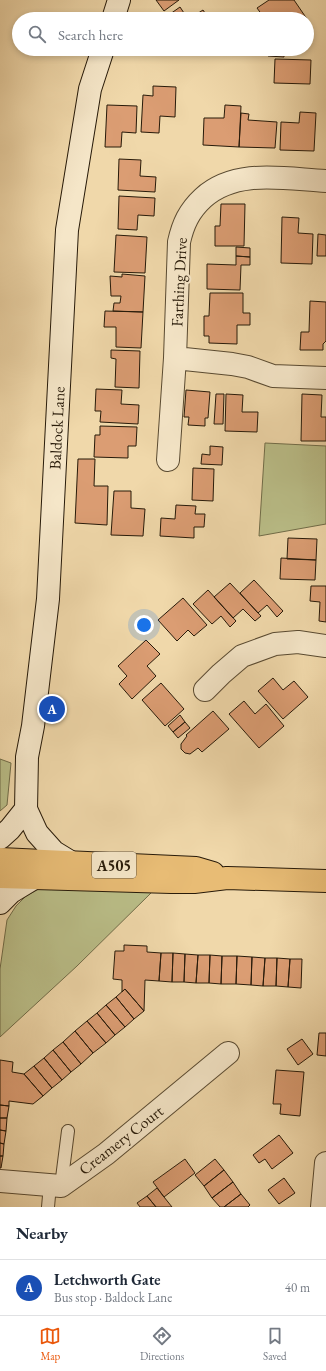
<!DOCTYPE html>
<html lang="en">
<head>
<meta charset="utf-8">
<style>
	body { margin:0; font-family:"EB Garamond",serif; background:#f2f2f3; color:#1f2937 }
	.you { position:absolute; left:144px; top:625px; width:14px; height:14px; margin:-10px; border:3px solid #fff; border-radius:50%; background:#1a73e8; box-shadow:0 0 0 6px #1a73e833 }
	.badge { display:grid; place-items:center; width:26px; height:26px; border-radius:50%; background:#ea580c; color:#fff; font-size:13px; font-weight:700 }
	.pin { position:absolute; translate:-50% -50%; border:2px solid #fff; box-shadow:0 1px 4px #0006 }
	.list { margin:0; padding:0; list-style:none }
	h2 { display:flex; justify-content:space-between; align-items:center; height:52px; margin:0; padding:0 16px; font-size:17px }
	h2 small { font-size:13px; font-weight:400; color:#747a83 }
	.list li { display:grid; grid-template-columns:26px 1fr auto; gap:12px; align-items:center; box-sizing:border-box; height:56px; padding:0 16px; border-top:1px solid #e0e1e3 }
	.list b { display:block; font-size:15px; white-space:nowrap }
	.list p { margin:0; font-size:13px; white-space:nowrap; color:#747a83 }
	.list em { font-size:13px; font-style:normal; color:#747a83 }
	.icon { flex:none; width:22px; height:22px; fill:none; stroke:currentColor; stroke-width:2; stroke-linecap:round; stroke-linejoin:round }
	.map { position:relative; flex:none; width:326px; height:1207px; overflow:hidden }
	.search { position:absolute; background:#fff; box-shadow:0 2px 6px #0003; left:12px; right:12px; top:12px; height:44px; display:flex; align-items:center; gap:10px; box-sizing:border-box; padding:0 14px; border-radius:22px; color:#747a83; font-size:15px }
	.sheet { height:108px; background:#fff }
	nav { display:flex; justify-content:space-around; align-items:center; box-sizing:border-box; height:56px; border-top:1px solid #e0e1e3; background:#fff; font-size:11px; color:#747a83 }
	nav a { display:grid; justify-items:center; gap:2px }
	nav .on { color:#ea580c }
	.map>svg:first-child { display:block }
	.green { fill:#babe88; stroke:#706c48 }
	.building { fill:#db9d73; stroke:#271a09 }
	.lines { fill:none; stroke-linecap:round; stroke-linejoin:round }
	.lane-casing { stroke:#594a31; stroke-width:14 }
	.street-casing { stroke:#594a31; stroke-width:24 }
	.secondary-casing { stroke:#271a09; stroke-width:24 }
	.primary-casing { stroke:#271a09; stroke-width:24 }
	.lane { stroke:#f5e6c8; stroke-width:12 }
	.street { stroke:#f5e6c8; stroke-width:22 }
	.secondary { stroke:#f5e6c8; stroke-width:22 }
	.primary { stroke:#e8bc75; stroke-width:22 }
	.labels { text-anchor:middle; dominant-baseline:central; stroke-width:4; stroke-linejoin:round; paint-order:stroke }
	.shield { fill:#f5e6c8; stroke:#655742; stroke-width:1 }
	.shield-label { font-size:15px; font-weight:bold; fill:#271a09 }
	.street-label { font-size:16px; fill:#271a09; stroke:#f5e6c8 }
</style>
</head>
<body>
<div class="map">
<svg width="326" height="1207" viewBox="0 0 326 1207">
	<rect width="100%" height="100%" fill="#f0d8aa"/>
	<filter id="stains"><feTurbulence type="fractalNoise" baseFrequency=".005" numOctaves="4"/><feColorMatrix values="0 0 0 0 .2 0 0 0 0 .09 0 0 0 0 .02 0 0 0 .5 -.17"/></filter>
	<radialGradient id="worn" r=".72"><stop offset=".6" stop-color="#630" stop-opacity="0"/><stop offset="1" stop-color="#630" stop-opacity=".3"/></radialGradient>
	<path class="green" d="M265,443L326,446V524L259,536Z
		M0,759L11,763L7,805L0,811Z
		M46,885L151,887V893L77,966L0,1037V969L7,920L16,906L26,896Z"/>
	<path class="building" d="M156,0H179L164,11Z
		M269,0H294L307,19H265L257,8Z
		M180,7L188,19H163Z
		M203,10L209,19H189Z
		M269,49H284V57L268,56Z
		M275,59L311,60L310,84L274,83Z
		M153,86L176,87L175,117L160,116L159,133L141,132L143,95L153,96Z
		M107,105L137,106L136,133L122,132L121,147H105Z
		M225,105L241,106L239,147L203,145L204,118H224Z
		M300,112L316,113L314,151L280,150L281,122L299,123Z
		M241,113L249,114L248,120L277,122L275,148L239,147Z
		M119,159L141,160L140,176L156,177L155,192L118,190Z
		M119,196L155,198L154,216L138,215L137,230L118,229Z
		M221,204H245L244,246H215V226H220Z
		M282,217L299,218L298,233L313,234L312,264L281,263Z
		M318,234L326,235V256H317Z
		M116,235L147,237L145,273L114,272Z
		M236,247L250,248V257L236,256Z
		M236,256L250,257V265H241L240,290L207,289V264L236,265Z
		M122,274L145,276L143,312L113,311L114,303H120L121,296H111L110,276L122,277Z
		M210,293H243V313H250V325H237V344L209,343V336H204V316H209Z
		M310,301L326,302V341L323,344V350H300L301,332H309Z
		M105,311L143,312L141,348L116,347V327H104Z
		M111,350L140,351L139,388L115,387L116,359L111,358Z
		M96,389L122,390L121,404L139,405L138,424L100,422L101,411H95Z
		M186,390L210,392L208,418H205V426L188,425L189,417H184Z
		M216,394H224L223,424H214Z
		M226,394L243,395L242,412H258L257,432L225,431Z
		M302,394L322,395L321,417H326V441H301Z
		M100,426L137,427L136,446H128V458L94,457L95,435H100Z
		M210,446L223,447L222,465L201,464L202,454L210,455Z
		M78,459H95L94,486H108L107,525L75,523Z
		M193,468L214,469L213,501L192,500Z
		M114,491H131V508L145,509L143,536L111,535Z
		M176,505L196,506L195,514H205L204,527H194V538L160,536L161,518L175,519Z
		M288,538L317,539L316,560L287,559Z
		M281,558L316,560L315,580L280,579Z
		M254,580L283,611L277,617L267,605L258,613L240,593Z
		M230,583L261,616L255,621L243,609L233,618L214,597Z
		M311,586H326V622L319,621L320,602L310,601Z
		M208,590L236,621L230,627L221,616L212,624L193,604Z
		M183,598L207,625L194,636L188,630L177,641L158,620Z
		M146,640L160,654L147,666L156,676L132,699L119,684L127,676L118,666Z
		M273,678L283,690L294,681L308,697L283,719L258,691Z
		M161,683L184,709L165,726L142,700Z
		M244,701L255,714L266,704L284,726L259,748L229,714Z
		M213,711L229,729L202,752L198,748L190,754L185,753L181,749V744L187,736L186,735Z
		M180,715L185,722L173,732L168,726Z
		M185,722L190,728L178,738L173,732Z
		M124,945L147,946V952L161,953L159,981L145,980L144,1011L125,989L122,992V980L113,979L115,951H124Z
		M161,953H173L172,982L159,981Z
		M173,953L185,954L184,982H172Z
		M185,954L198,955L196,983L184,982Z
		M198,955H210L209,983H196Z
		M210,955L222,956L221,984L209,983Z
		M222,956H237L236,984H221Z
		M237,956L252,957L251,985L236,984Z
		M252,957L265,958L263,986L251,985Z
		M265,958H277L276,986H263Z
		M277,958L290,959L288,987L276,986Z
		M290,959H302L301,988L288,987Z
		M125,989L144,1011L134,1019L116,997Z
		M116,997L134,1019L125,1027L106,1005Z
		M106,1005L125,1027L115,1035L97,1013Z
		M97,1013L115,1035L106,1043L87,1021Z
		M87,1021L106,1043L93,1053L75,1031Z
		M75,1031L93,1053L81,1064L63,1042Z
		M319,1033H326V1056L317,1055Z
		M302,1039L313,1054L298,1065L287,1049Z
		M63,1042L81,1064L71,1072L53,1050Z
		M53,1050L71,1072L62,1080L44,1058Z
		M44,1058L62,1080L52,1088L34,1066Z
		M0,1060L13,1062L12,1072L24,1074L43,1096L33,1104L9,1101V1106L0,1105Z
		M34,1066L52,1088L43,1096L24,1074Z
		M276,1070L304,1072L300,1116L280,1114L281,1104H273Z
		M0,1105L9,1106L7,1118H0Z
		M0,1118H7L6,1131L0,1130Z
		M0,1130L6,1131L4,1144L0,1143Z
		M279,1135L293,1153L272,1169L265,1159L259,1163L253,1155Z
		M0,1143L4,1144L3,1156H0Z
		M0,1156H3L1,1168H0Z
		M185,1159L195,1173L164,1197L153,1182Z
		M215,1159L224,1170L204,1186L195,1175Z
		M224,1170L233,1182L212,1198L204,1186Z
		M284,1178L295,1193L279,1204L268,1190Z
		M233,1182L241,1194L224,1207H220L212,1198Z
		M157,1188L164,1197L172,1207H156L147,1196Z
		M241,1194L250,1205L248,1207H224Z
		M147,1196L156,1207H140L137,1203Z"/>
	<g class="lines">
		<g class="lane-casing">
			<path id="lane" d="M61,1186L68,1131
				M48,1207L50,1185"/>
		</g>
		<g class="street-casing">
			<path id="street" d="M175,358L232,364L248,367L273,376L326,378
				M168,460L175,358L179,242C183,224 189,211 203,198C236,168 285,179 326,181
				M205,690L221,674L242,656L275,644L298,642L326,646
				M0,1181L61,1186L106,1154L228,1053
				M322,1207L326,1163"/>
		</g>
		<g class="secondary-casing">
			<path id="secondary" d="M113,19L119,0
				M0,838L10,829L26,809
				M72,863L54,852L37,833L26,809L27,757L33,726L48,599L67,230L90,89L103,49
				M0,903L11,892L34,878"/>
		</g>
		<g class="primary-casing">
			<path id="primary" d="M0,859L196,868L213,873
				M0,877L171,882H194L227,878L326,881"/>
		</g>
		<use href="#lane" class="lane"/>
		<use href="#street" class="street"/>
		<use href="#secondary" class="secondary"/>
		<use href="#primary" class="primary"/>
	</g>
	<g class="labels">
		<rect class="shield" x="92" y="852" width="44" height="26" rx="3"/>
		<g class="shield-label">
			<text x="114" y="865">A505</text>
		</g>
		<g class="street-label">
			<text transform="translate(179 282) rotate(-87)">Farthing Drive</text>
			<text transform="translate(57 428) rotate(-87)">Baldock Lane</text>
			<text transform="translate(121 1140) rotate(-38)">Creamery Court</text>
		</g>
	</g>
	<rect width="100%" height="100%" filter="url(#stains)"/>
	<rect width="100%" height="100%" fill="url(#worn)"/>
</svg>
<div class="you"></div>
<div class="pin badge" style="left:52px;top:709px;background:#1a4fb4">A</div>
<div class="search"><svg class="icon" aria-label="search" viewBox="0 0 24 24"><circle cx="10" cy="10" r="6"/><path d="M15 15l6 6"/></svg>Search here</div>
</div>
<section class="sheet">
<h2>Nearby<small></small></h2>
<ul class="list">
<li><span class="badge" style="background:#1a4fb4">A</span><div><b>Letchworth Gate</b><p>Bus stop · Baldock Lane</p></div><em>40 m</em></li>
</ul>
</section>
<nav>
<a class="on"><svg class="icon" aria-label="map" viewBox="0 0 24 24"><path d="M3 6l6-2 6 2 6-2v14l-6 2-6-2-6 2zM9 4v14M15 6v14"/></svg>Map</a>
<a><svg class="icon" aria-label="directions" viewBox="0 0 24 24"><path d="M12 3l9 9-9 9-9-9zM9 14v-3h6M13 9l2 2-2 2"/></svg>Directions</a>
<a><svg class="icon" aria-label="saved" viewBox="0 0 24 24"><path d="M7 4h10v16l-5-4-5 4z"/></svg>Saved</a>
</nav>
</body>
</html>
